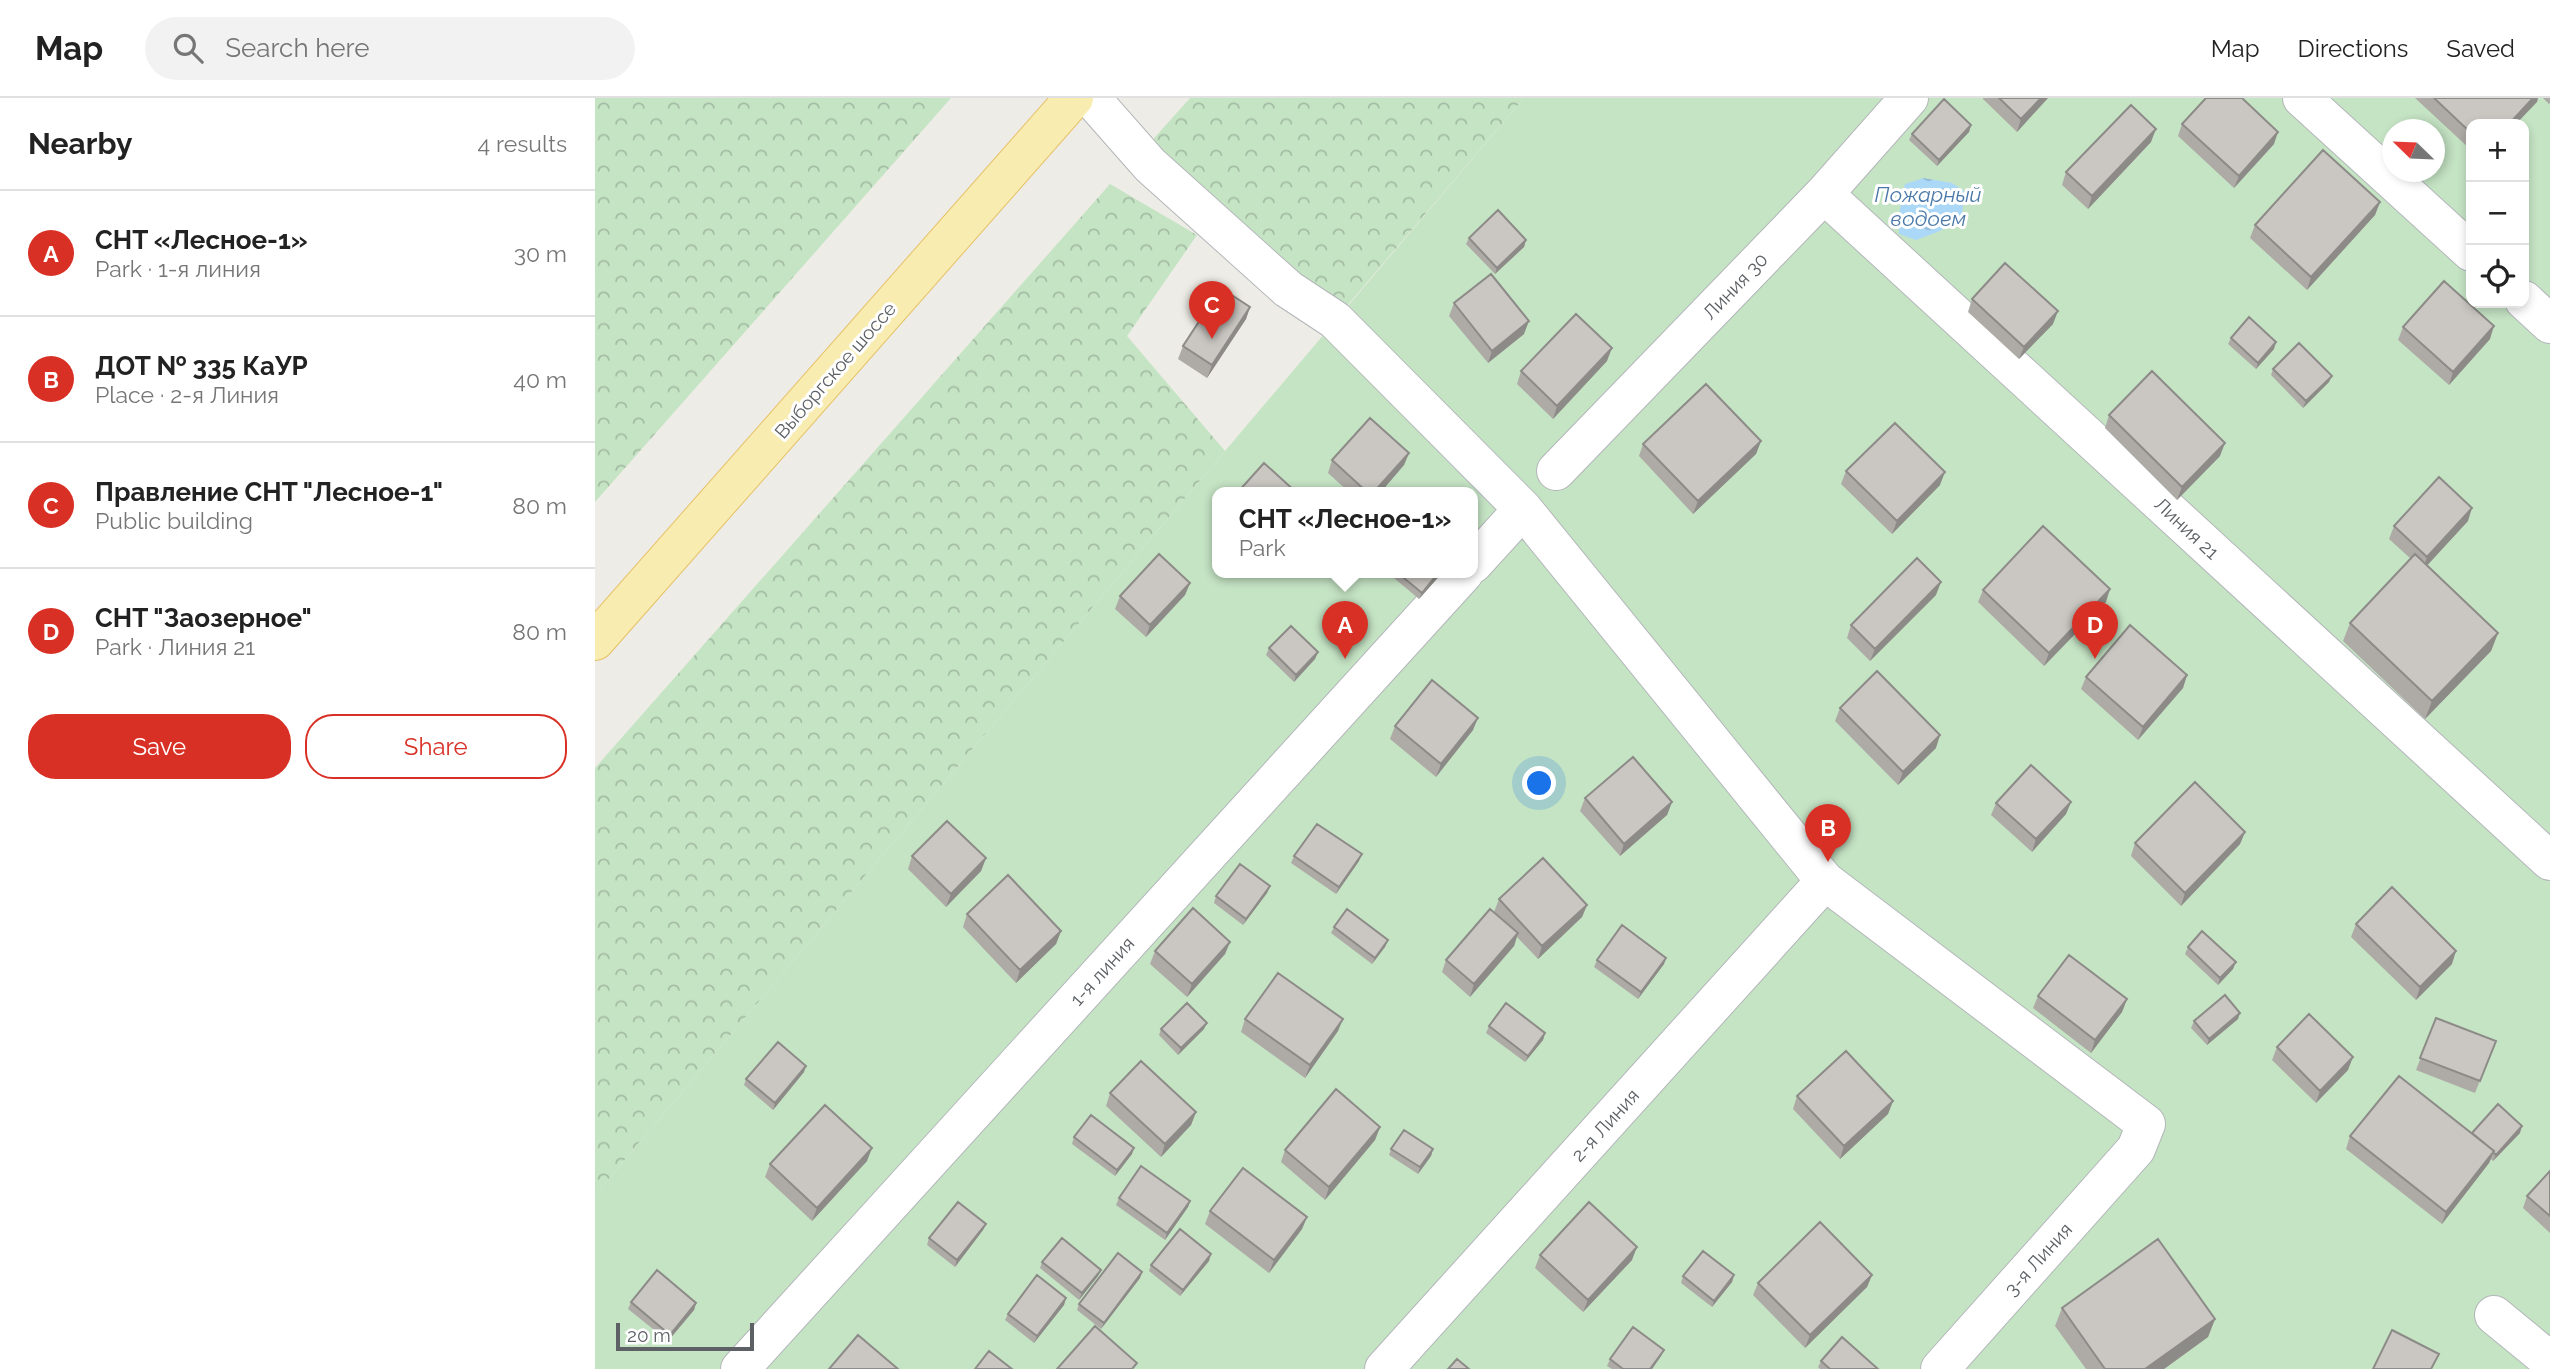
<!DOCTYPE html>
<html lang="en">
<head>
<meta charset="utf-8">
<style>
	body { margin:0; font-family:Raleway,sans-serif; background:#f2f2f2; color:#222 }
	.controls { position:absolute; right:21px; top:21px; display:grid; overflow:hidden; border-radius:14px; box-shadow:0 4px 10px #0003 }
	.controls button { width:63px; height:63px; display:grid; place-items:center; padding:0; border:0; border-bottom:2px solid #e0e0e0; background:#fff; color:#222; font:35px sans-serif }
	.compass { position:absolute; left:1787px; top:21px; width:63px; height:63px; border-radius:50%; background:#fff; box-shadow:0 4px 10px #0003; rotate:293deg }
	.scale { position:absolute; left:21px; bottom:18px; width:138px; box-sizing:border-box; padding-left:7px; border:4px solid #5d6165; border-top:0; font-size:19px; line-height:24px; white-space:nowrap; color:#5d6165; -webkit-text-stroke:5px #fff; paint-order:stroke }
	.you { position:absolute; left:945px; top:686px; width:24px; height:24px; margin:-18px; border:5px solid #fff; border-radius:50%; background:#1a73e8; box-shadow:0 0 0 10px #1a73e833 }
	.badge { display:grid; place-items:center; width:46px; height:46px; border-radius:50%; background:#d93025; color:#fff; font-size:23px; font-weight:700 }
	.pin { position:absolute; translate:-50% -58px; filter:drop-shadow(0 2px 4px #0008) }
	.pin::after { content:''; position:absolute; top:37px; width:24px; height:21px; background:inherit; clip-path:polygon(0 0,100% 0,50% 100%) }
	.popup { position:absolute; left:617px; top:389px; width:266px; height:91px; box-sizing:border-box; display:grid; place-content:center; border-radius:14px; background:#fff; filter:drop-shadow(0 2px 5px #0005); font-size:23px; white-space:nowrap; color:#767676 }
	.popup b { font-size:26px; color:#222 }
	.popup::after { content:''; position:absolute; left:50%; top:100%; margin-left:-14px; border:14px solid transparent; border-top-color:#fff }
	.list { margin:0; padding:0; list-style:none }
	h2 { display:flex; justify-content:space-between; align-items:center; height:91px; margin:0; padding:0 28px; font-size:30px }
	h2 small { font-size:23px; font-weight:400; color:#767676 }
	.list li { display:grid; grid-template-columns:46px 1fr auto; gap:21px; align-items:center; box-sizing:border-box; height:126px; padding:0 28px; border-top:2px solid #e0e0e0 }
	.list b { display:block; font-size:26px; white-space:nowrap }
	.list p { margin:0; font-size:23px; white-space:nowrap; color:#767676 }
	.list em { font-size:23px; font-style:normal; color:#767676 }
	.actions { display:flex; gap:14px; padding:21px 28px }
	.actions a { flex:1; padding:16px 0; border:2px solid #d93025; border-radius:28px; text-align:center; font-size:24px; color:#d93025 }
	.actions .main { background:#d93025; color:#fff }
	.icon { flex:none; width:38px; height:38px; fill:none; stroke:currentColor; stroke-width:2; stroke-linecap:round; stroke-linejoin:round }
	.map { position:relative; flex:none; width:1955px; height:1271px; overflow:hidden }
	header { display:flex; align-items:center; gap:42px; box-sizing:border-box; height:98px; padding:0 35px; background:#fff; border-bottom:2px solid #e0e0e0 }
	header strong { font-size:33px }
	nav { display:flex; gap:38px; margin-inline-start:auto; font-size:24px }
	.search { width:490px; height:63px; background:#f2f2f2; display:flex; align-items:center; gap:18px; box-sizing:border-box; padding:0 24px; border-radius:38px; color:#767676; font-size:26px }
	main { display:flex }
	aside { flex:1; background:#fff }
	.map>svg:first-child { display:block }
	.forest { fill:url(#forest-crowns) }
	.garden { fill:#c5e4c4; fill-rule:evenodd }
	.water { fill:url(#water-ripples) }
	.lines { fill:none; stroke-linecap:round; stroke-linejoin:round }
	.street-casing { stroke:#b3b6b9; stroke-width:40 }
	.primary-casing { stroke:#e6c167; stroke-width:40 }
	.street { stroke:#fff; stroke-width:38 }
	.primary { stroke:#f9ecb0; stroke-width:38 }
	.wall { fill:#aeaba7 }
	.shaded-wall { fill:#8d8b88 }
	.building { fill:#cac7c2; stroke:#8d8b88; stroke-width:2 }
	.labels { text-anchor:middle; dominant-baseline:central; stroke-width:6; stroke-linejoin:round; paint-order:stroke }
	.street-label { font-size:19px; fill:#5d6165; stroke:#fff }
	.water-label { font-size:21px; font-style:italic; fill:#4a79a9; stroke:#fff }
</style>
</head>
<body>
<header>
<strong>Map</strong>
<div class="search"><svg class="icon" aria-label="search" viewBox="0 0 24 24"><circle cx="10" cy="10" r="6"/><path d="M15 15l6 6"/></svg>Search here</div>
<nav><a>Map</a><a>Directions</a><a>Saved</a></nav>
</header>
<main>
<aside>
<h2>Nearby<small>4 results</small></h2>
<ul class="list">
<li><span class="badge">A</span><div><b>СНТ «Лесное-1»</b><p>Park · 1-я линия</p></div><em>30 m</em></li>
<li><span class="badge">B</span><div><b>ДОТ № 335 КаУР</b><p>Place · 2-я Линия</p></div><em>40 m</em></li>
<li><span class="badge">C</span><div><b>Правление СНТ &quot;Лесное-1&quot;</b><p>Public building</p></div><em>80 m</em></li>
<li><span class="badge">D</span><div><b>СНТ &quot;Заозерное&quot;</b><p>Park · Линия 21</p></div><em>80 m</em></li>
</ul>
<div class="actions"><a class="main">Save</a><a>Share</a></div>
</aside>
<div class="map">
<svg width="1955" height="1271" viewBox="0 0 1955 1271">
	<defs>
		<pattern id="forest-crowns" width="20" height="18" patternUnits="userSpaceOnUse" patternTransform="scale(1.75)"><rect width="20" height="18" fill="#c5e4c4"/><path d="M2 6a3 3 0 1 1 6 0M12 15a3 3 0 1 1 6 0" fill="none" stroke="#a3bca3"/></pattern>
		<pattern id="water-ripples" width="26" height="14" patternUnits="userSpaceOnUse" patternTransform="scale(1.75)"><rect width="26" height="14" fill="#acd8f8"/><path d="M2 4q2-2 4 0t4 0M15 11q2-2 4 0t4 0" fill="none" stroke="#8fb3cc"/></pattern>
	</defs>
	<rect width="100%" height="100%" fill="#eeece6"/>
	<path class="forest" d="M0,0H356L0,404Z
		M595,0H929L740,222L545,56Z
		M515,86L602,137L532,238L630,353L0,1097V670Z"/>
	<path class="garden" d="M929,0H1955V1271H0V1097ZM1876,26H1929V205H1876ZM1798,32H1840V74H1798ZM622,395H878V475H622Z"/>
	<path class="water" d="M1329,80L1357,85L1369,93L1367,120L1345,133L1321,142L1304,136V116L1310,86Z"/>
	<g class="lines">
		<g class="street-casing">
			<path id="street" d="M496,0L555,67L693,191L740,222L928,411L1230,783L1551,1026L1541,1051L1345,1271
				M1707,0L1876,154
				M1229,96L1955,763
				M1929,202L1955,226
				M961,373L1229,96L1314,0
				M878,466L928,411
				M1899,1217L1955,1263
				M145,1271L869,475
				M789,1271L1230,783"/>
		</g>
		<g class="primary-casing">
			<path id="primary" d="M0,543L479,0"/>
		</g>
		<use href="#street" class="street"/>
		<use href="#primary" class="primary"/>
	</g>
	<path class="wall" d="M1388,0H1453L1422,34L1388,1Z
		M1820,0H1943L1942,4L1876,26V52Z
		M1948,0H1955V5L1954,6Z
		M1587,26L1679,46L1639,90L1583,38Z
		M1376,27L1374,34L1342,68L1314,42L1317,36Z
		M1556,44L1493,111L1467,87L1471,74Z
		M1785,104L1780,117L1712,192L1655,140L1660,127Z
		M874,140L931,142L929,149L900,176L871,146Z
		M1377,201L1458,226L1424,261L1373,214Z
		M859,205L929,236L893,265L854,218Z
		M655,209L651,221L612,280L583,261L588,248Z
		M1808,229L1895,241L1854,287L1803,242Z
		M1636,240L1679,251L1661,271L1633,246Z
		M1012,263L958,321L922,286L926,273Z
		M1678,271L1734,284L1708,310L1676,277Z
		M1514,317L1625,358L1582,402L1510,330Z
		M1166,343L1161,356L1098,416L1044,358L1048,346Z
		M814,355L809,367L785,395H755L733,375L737,362Z
		M1251,373L1345,387L1297,436L1246,386Z
		M1873,423L1832,467L1903,535L1896,553L1830,621L1748,543L1755,525L1816,461L1794,441L1799,428Z
		M793,475H847L824,501Z
		M595,485L590,497L551,539L520,511L525,498Z
		M1388,492L1511,504L1449,568L1383,504Z
		M1341,497L1275,563L1252,540L1256,527Z
		M674,550L723,554L720,561L699,584L671,557Z
		M1592,577L1588,590L1543,642L1486,591L1491,579Z
		M1245,610L1341,650L1303,687L1240,623Z
		M800,628L878,632L841,679L795,641Z
		M990,700L1077,704L1072,717L1025,758L985,713Z
		M1476,704L1471,716L1437,754L1396,717L1401,705Z
		M1650,734L1645,746L1586,808L1536,758L1540,745Z
		M317,758L391,760L386,773L351,809L313,771Z
		M699,758L764,763L741,796L696,765Z
		M675,788L672,795L648,827L619,805L621,798Z
		M904,801L992,807L987,819L943,861L922,839L919,848L875,899L847,874L851,862L899,814Z
		M372,816L466,833L461,846L421,885L368,829Z
		M1761,826L1857,866L1821,902L1756,839Z
		M739,829L793,842L790,849L777,866L736,835Z
		M635,844L630,856L592,899L555,866L560,853Z
		M1593,849L1638,871L1623,887L1590,856Z
		M1071,860L1069,866L1043,901L999,869L1002,862Z
		M1443,898L1532,901L1527,914L1496,955L1438,910Z
		M1841,920L1901,943L1880,995L1821,972Z
		M650,921L743,933L710,980L646,934Z
		M1643,921L1612,947L1596,930L1599,923Z
		M894,928L950,935L948,942L930,964L891,935Z
		M566,931H609L583,957L564,937Z
		M1682,949L1753,972L1721,1005L1677,962Z
		M209,974L178,1012L149,987L151,981Z
		M515,995L601,1014L596,1027L566,1059L511,1008Z
		M1202,998L1298,1003L1293,1016L1245,1061L1198,1011Z
		M785,1029L780,1042L730,1102L686,1064L690,1052Z
		M1925,1035L1898,1063L1896,1061L1894,1065L1847,1126L1751,1051L1755,1038Z
		M479,1039L537,1056L520,1078L477,1046Z
		M796,1051H838L836,1058L823,1076L794,1057Z
		M272,1063L217,1123L170,1079L175,1066Z
		M1955,1073V1135L1928,1110L1932,1098Z
		M524,1100L595,1103L593,1109L570,1142L521,1107Z
		M615,1113L712,1119L707,1131L674,1175L610,1126Z
		M391,1126L388,1132L360,1169L332,1147L334,1140Z
		M945,1157L1037,1162L988,1214L940,1170Z
		M614,1163L585,1198L554,1173L556,1167Z
		M447,1164L506,1172L503,1178L484,1202L445,1170Z
		M547,1174L545,1180L506,1231L482,1212L484,1206Z
		M1139,1177L1137,1184L1117,1209L1086,1185L1088,1178Z
		M1277,1177L1272,1189L1210,1250L1158,1197L1163,1185Z
		M471,1200L469,1207L439,1245L410,1222L413,1216Z
		M36,1204L101,1205L99,1212L73,1243L33,1211Z
		M1467,1210L1620,1221L1613,1239L1569,1271H1491L1460,1228Z
		M1066,1258L1057,1271H1017L1012,1268L1015,1261Z
		M1226,1263L1283,1271H1225L1223,1269Z"/>
	<path class="shaded-wall" d="M1446,0H1453L1422,34L1426,21Z
		M1938,0H1943L1942,4L1921,26H1914Z
		M1376,27L1374,34L1342,68L1344,62Z
		M1561,31L1556,44L1493,111L1497,98Z
		M1683,34L1679,46L1639,90L1644,78Z
		M1785,104L1780,117L1712,192L1716,179Z
		M931,142L929,149L900,176L902,170Z
		M655,209L651,221L612,280L617,267Z
		M1463,213L1458,226L1424,261L1429,249Z
		M934,223L929,236L893,265L897,253Z
		M1899,228L1895,241L1854,287L1858,274Z
		M1681,244L1679,251L1661,271L1663,265Z
		M1017,250L1012,263L958,321L962,308Z
		M1737,278L1734,284L1708,310L1711,303Z
		M1166,343L1161,356L1098,416L1103,403Z
		M1630,345L1625,358L1582,402L1587,389Z
		M814,355L809,367L785,395H778Z
		M1350,374L1345,387L1297,436L1302,423Z
		M1877,410L1873,423L1828,472L1832,459Z
		M843,475H847L824,501L827,495Z
		M1346,484L1341,497L1275,563L1280,551Z
		M595,485L590,497L551,539L555,527Z
		M1515,491L1511,504L1449,568L1454,555Z
		M1903,535L1896,553L1830,621L1837,603Z
		M723,554L720,561L699,584L701,577Z
		M1592,577L1588,590L1543,642L1548,629Z
		M883,620L878,632L841,679L846,666Z
		M1345,637L1341,650L1303,687L1308,674Z
		M1077,704L1072,717L1025,758L1029,746Z
		M1476,704L1471,716L1437,754L1441,741Z
		M1650,734L1645,746L1586,808L1590,795Z
		M767,756L764,763L741,796L744,789Z
		M391,760L386,773L351,809L356,796Z
		M675,788L672,795L648,827L651,821Z
		M992,807L987,819L943,861L947,848Z
		M466,833L461,846L421,885L425,872Z
		M923,835L919,848L875,899L879,886Z
		M793,842L790,849L777,866L780,860Z
		M635,844L630,856L592,899L597,886Z
		M1861,853L1857,866L1821,902L1825,889Z
		M1071,860L1069,866L1043,901L1046,894Z
		M1641,864L1638,871L1623,887L1625,880Z
		M1532,901L1527,914L1496,955L1500,942Z
		M1645,915L1643,921L1612,947L1614,941Z
		M748,921L743,933L710,980L715,967Z
		M612,925L609,931L583,957L586,950Z
		M950,935L948,942L930,964L933,958Z
		M1758,959L1753,972L1721,1005L1725,993Z
		M211,968L209,974L178,1012L180,1005Z
		M1298,1003L1293,1016L1245,1061L1249,1048Z
		M601,1014L596,1027L566,1059L570,1046Z
		M1927,1028L1925,1035L1898,1063L1901,1057Z
		M785,1029L780,1042L730,1102L734,1089Z
		M277,1050L272,1063L217,1123L222,1110Z
		M539,1050L537,1056L520,1078L522,1072Z
		M838,1051L836,1058L823,1076L825,1069Z
		M1899,1053L1894,1065L1847,1126L1851,1114Z
		M595,1103L593,1109L570,1142L572,1135Z
		M712,1119L707,1131L674,1175L679,1162Z
		M391,1126L388,1132L360,1169L362,1162Z
		M1042,1149L1037,1162L988,1214L993,1202Z
		M616,1156L614,1163L585,1198L588,1192Z
		M506,1172L503,1178L484,1202L487,1195Z
		M547,1174L545,1180L506,1231L509,1225Z
		M1139,1177L1137,1184L1117,1209L1119,1203Z
		M1277,1177L1272,1189L1210,1250L1215,1237Z
		M471,1200L469,1207L439,1245L442,1238Z
		M101,1205L99,1212L73,1243L75,1237Z
		M1620,1221L1613,1239L1569,1271H1550Z
		M1069,1252L1066,1258L1057,1271H1055Z"/>
	<path class="building" d="M1404,0H1446L1426,21Z
		M1611,0H1647L1683,34L1644,78L1587,26Z
		M1839,0H1938L1914,26H1876V35Z
		M1349,1L1376,27L1344,62L1317,36Z
		M1536,7L1561,31L1497,98L1471,74Z
		M1728,52L1785,104L1716,179L1660,127Z
		M903,112L931,142L902,170L874,140Z
		M1410,165L1463,213L1429,249L1377,201Z
		M896,176L934,223L897,253L859,205Z
		M1849,183L1899,228L1858,274L1808,229Z
		M626,190L655,209L617,267L588,248Z
		M981,216L1017,250L962,308L926,273Z
		M1654,219L1681,244L1663,265L1636,240Z
		M1704,245L1737,278L1711,303L1678,271Z
		M1557,273L1630,345L1587,389L1514,317Z
		M1111,286L1166,343L1103,403L1048,346Z
		M775,320L814,355L778,395H773L737,362Z
		M1300,325L1350,374L1302,423L1251,373Z
		M669,365L702,395H642Z
		M1844,379L1877,410L1832,459L1799,428Z
		M1448,428L1515,491L1454,555L1388,492Z
		M564,456L595,485L555,527L525,498Z
		M1820,456L1903,535L1837,603L1755,525Z
		M1322,460L1346,484L1280,551L1256,527Z
		M803,475H843L827,495Z
		M1535,527L1592,577L1548,629L1491,579Z
		M696,528L723,554L701,577L674,550Z
		M1282,573L1345,637L1308,674L1245,610Z
		M837,582L883,620L846,666L800,628Z
		M1038,659L1077,704L1029,746L990,700Z
		M1436,667L1476,704L1441,741L1401,705Z
		M1600,684L1650,734L1590,795L1540,745Z
		M352,723L391,760L356,796L317,758Z
		M722,726L767,756L744,789L699,758Z
		M948,760L992,807L947,848L904,801Z
		M645,766L675,788L651,821L621,798Z
		M413,777L466,833L425,872L372,816Z
		M1797,789L1861,853L1825,889L1761,826Z
		M598,810L635,844L597,886L560,853Z
		M752,811L793,842L780,860L739,829Z
		M895,811L923,835L879,886L851,862Z
		M1027,827L1071,860L1046,894L1002,862Z
		M1607,833L1641,864L1625,880L1593,849Z
		M1474,857L1532,901L1500,942L1443,898Z
		M683,875L748,921L715,967L650,921Z
		M1630,897L1645,915L1614,941L1599,923Z
		M592,905L612,925L586,950L566,931Z
		M911,905L950,935L933,958L894,928Z
		M1714,916L1758,959L1725,993L1682,949Z
		M1841,920L1901,943L1885,983L1825,960Z
		M183,944L211,968L180,1005L151,981Z
		M1251,953L1298,1003L1249,1048L1202,998Z
		M546,963L601,1014L570,1046L515,995Z
		M1804,978L1899,1053L1851,1114L1755,1038Z
		M741,991L785,1029L734,1089L690,1052Z
		M1903,1006L1927,1028L1901,1057L1898,1054L1899,1053L1877,1035Z
		M230,1007L277,1050L222,1110L175,1066Z
		M496,1017L539,1050L522,1072L479,1039Z
		M809,1032L838,1051L825,1069L796,1051Z
		M546,1068L595,1103L572,1135L524,1100Z
		M648,1070L712,1119L679,1162L615,1113Z
		M1955,1073V1118L1932,1098Z
		M363,1104L391,1126L362,1162L334,1140Z
		M994,1104L1042,1149L993,1202L945,1157Z
		M1225,1124L1277,1177L1215,1237L1163,1185Z
		M585,1131L616,1156L588,1192L556,1167Z
		M467,1140L506,1172L487,1195L447,1164Z
		M1563,1141L1620,1221L1550,1271H1510L1467,1210Z
		M1108,1153L1139,1177L1119,1203L1088,1178Z
		M523,1155L547,1174L509,1225L484,1206Z
		M62,1172L101,1205L75,1237L36,1204Z
		M442,1177L471,1200L442,1238L413,1216Z
		M500,1228L542,1265L537,1271H462Z
		M1038,1229L1069,1252L1055,1271H1028L1015,1261Z
		M1797,1232L1844,1256L1836,1271H1778Z
		M263,1237L303,1271H234Z
		M1247,1239L1283,1271H1235L1226,1263Z
		M394,1253L417,1271H380Z
		M862,1261L874,1271H853Z"/>
	<g class="labels">
		<g class="street-label">
			<text transform="translate(1140 188) rotate(-46)">Линия 30</text>
			<text transform="translate(240 272) rotate(-49)">Выборгское шоссе</text>
			<text transform="translate(1592 430) rotate(43)">Линия 21</text>
			<text transform="translate(507 873) rotate(-48)">1-я линия</text>
			<text transform="translate(1010 1027) rotate(-48)">2-я Линия</text>
			<text transform="translate(1443 1161) rotate(-48)">3-я Линия</text>
		</g>
		<g class="water-label">
			<text x="1333" y="96">Пожарный<tspan x="1333" dy="24">водоем</tspan></text>
		</g>
	</g>
</svg>
<div class="controls">
<button>+</button>
<button>−</button>
<button><svg class="icon" aria-label="locate" viewBox="0 0 24 24"><circle cx="12" cy="12" r="6"/><path d="M12 2v4M12 18v4M2 12h4M18 12h4"/></svg></button>
</div>
<svg class="compass" viewBox="-18 -18 36 36"><path d="M0-13l5 13h-10z" fill="#e53935"/><path d="M0 13l5-13h-10z" fill="#767676"/></svg>
<div class="scale">20 m</div>
<div class="you"></div>
<div class="pin badge" style="left:750px;top:561px">A</div>
<div class="popup"><b>СНТ «Лесное-1»</b>Park</div>
<div class="pin badge" style="left:1233px;top:764px">B</div>
<div class="pin badge" style="left:617px;top:241px">C</div>
<div class="pin badge" style="left:1500px;top:561px">D</div>
</div>
</main>
</body>
</html>
